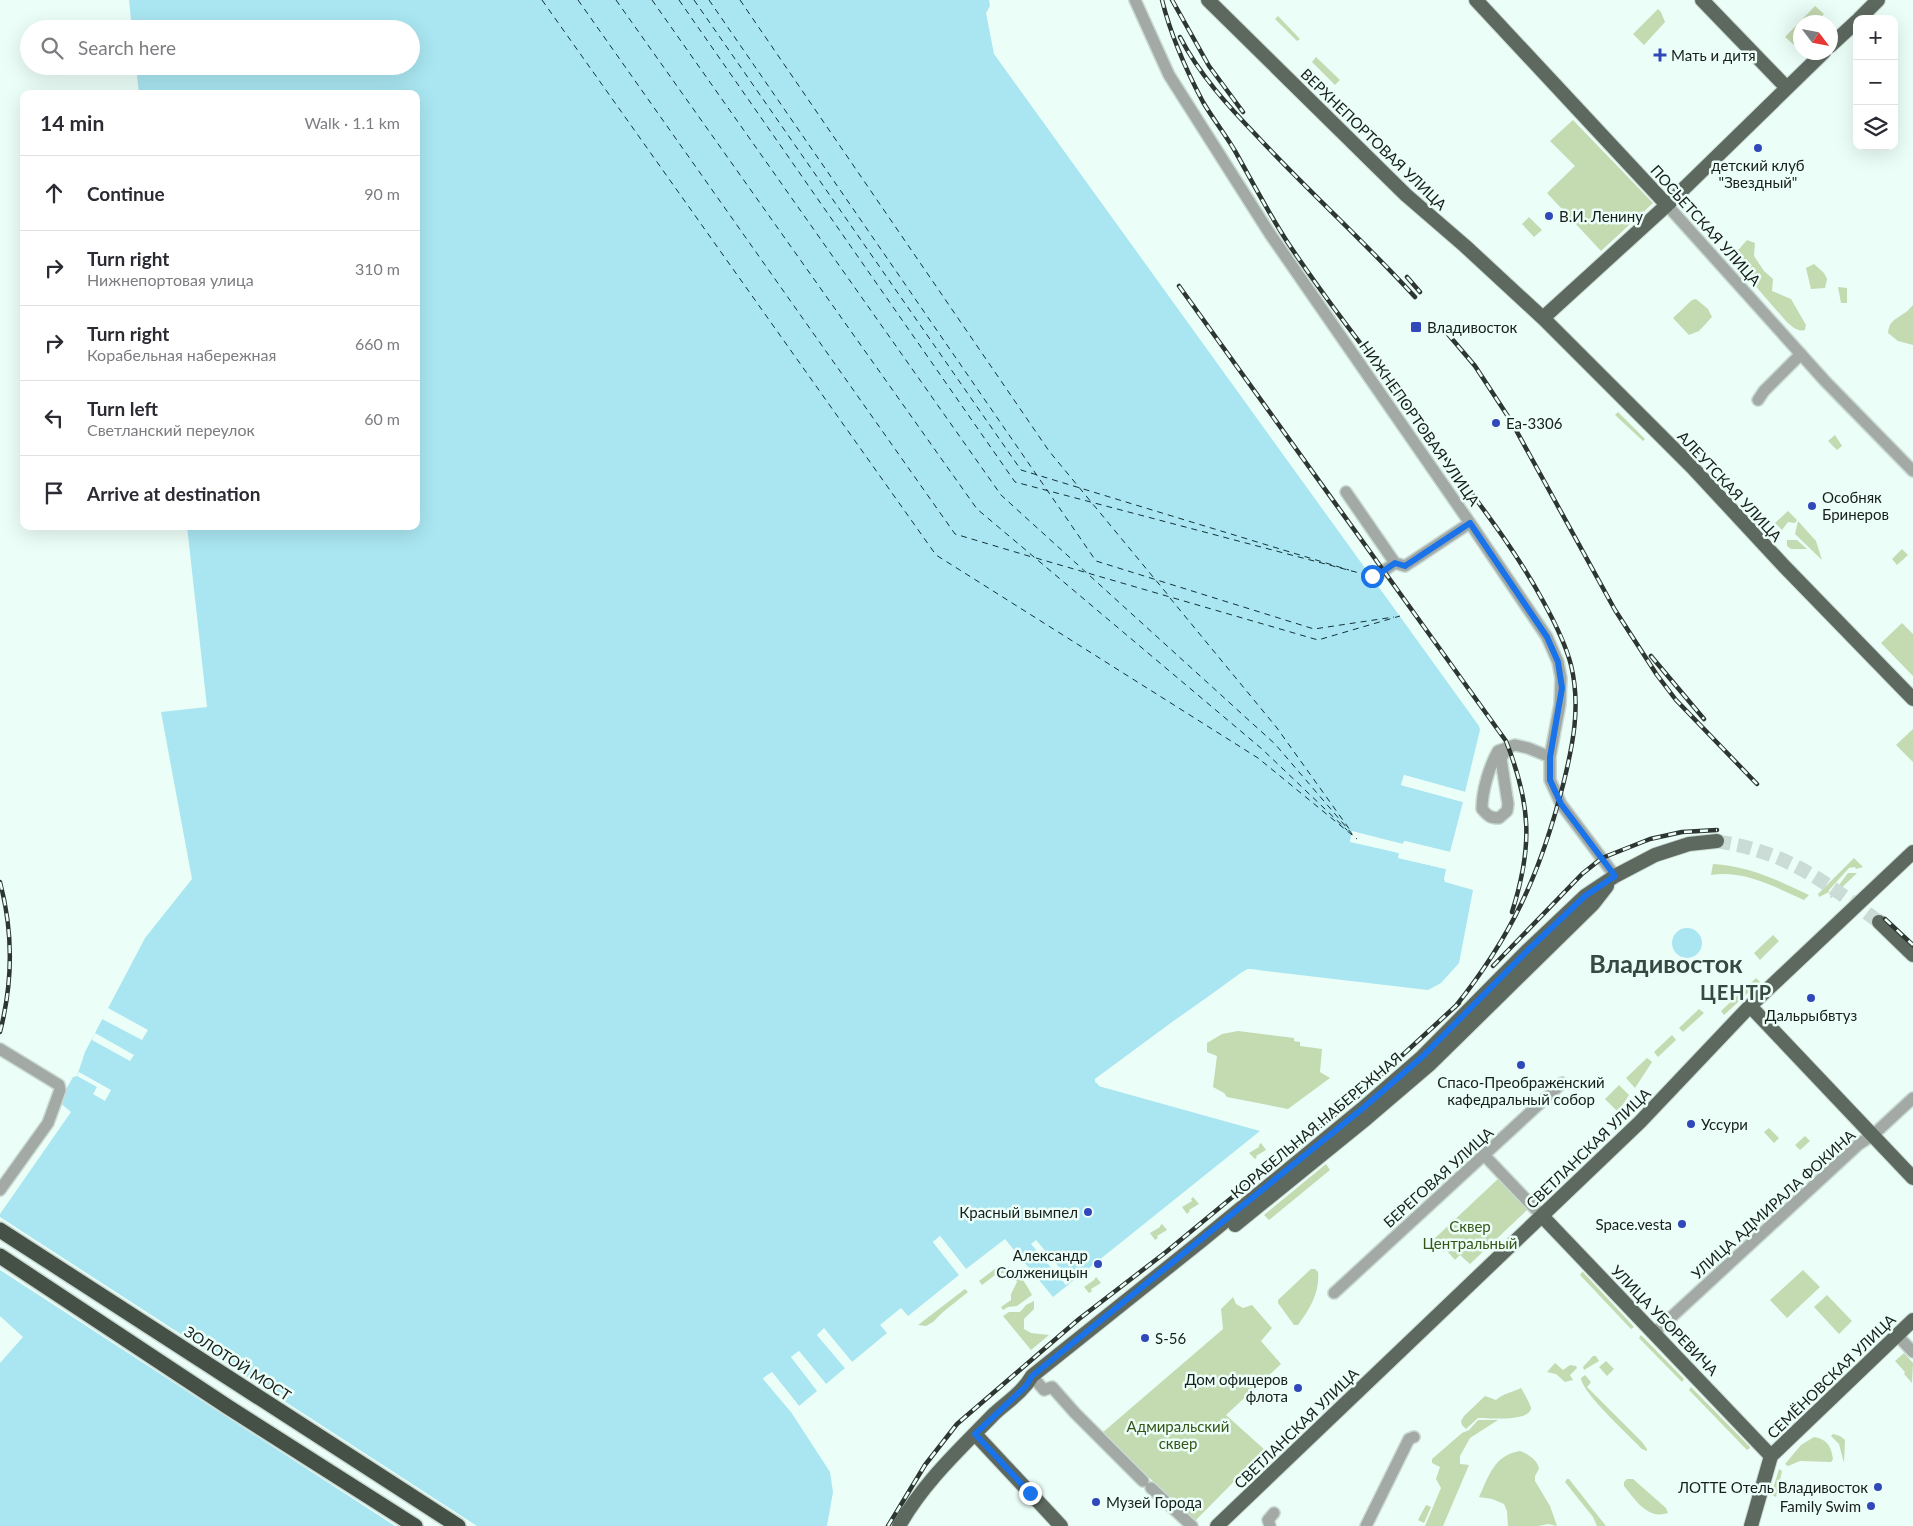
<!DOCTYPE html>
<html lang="en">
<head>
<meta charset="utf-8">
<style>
	body { margin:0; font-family:Lato,sans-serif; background:#f2f2f3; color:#2b2b33 }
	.controls { position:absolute; right:15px; top:15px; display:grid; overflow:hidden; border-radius:10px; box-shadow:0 5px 20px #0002 }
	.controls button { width:45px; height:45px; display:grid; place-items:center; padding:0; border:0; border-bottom:1px solid #e1e1e2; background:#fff; color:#2b2b33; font:25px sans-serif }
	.compass { position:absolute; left:1793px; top:15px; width:45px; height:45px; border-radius:50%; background:#fff; box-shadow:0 5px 20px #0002; rotate:122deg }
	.stop { position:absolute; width:15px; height:15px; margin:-11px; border:4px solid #1a73e8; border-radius:50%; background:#fff }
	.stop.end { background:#1a73e8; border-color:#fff; box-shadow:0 1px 5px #0008 }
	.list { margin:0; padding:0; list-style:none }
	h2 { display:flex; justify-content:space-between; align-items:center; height:65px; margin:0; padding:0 20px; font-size:21px }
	h2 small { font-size:16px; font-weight:400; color:#7c7c81 }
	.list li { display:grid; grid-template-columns:32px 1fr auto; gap:15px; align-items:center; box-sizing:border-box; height:75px; padding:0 20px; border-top:1px solid #e1e1e2 }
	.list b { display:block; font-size:19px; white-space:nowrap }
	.list p { margin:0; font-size:16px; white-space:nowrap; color:#7c7c81 }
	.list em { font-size:16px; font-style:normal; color:#7c7c81 }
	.icon { flex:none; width:28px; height:28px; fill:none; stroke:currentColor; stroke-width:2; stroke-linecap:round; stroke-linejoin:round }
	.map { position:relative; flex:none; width:1913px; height:1526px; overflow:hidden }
	.search { position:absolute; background:#fff; box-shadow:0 5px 20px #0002; left:20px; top:20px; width:400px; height:55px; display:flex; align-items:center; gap:12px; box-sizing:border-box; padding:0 18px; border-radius:28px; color:#7c7c81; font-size:19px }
	.panel { position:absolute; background:#fff; box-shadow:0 5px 20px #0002; left:20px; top:90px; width:400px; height:440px; border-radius:10px }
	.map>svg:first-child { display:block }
	.green { fill:#c4dab1 }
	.water { fill:#a9e6f1 }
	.pier { fill:#ebfef7 }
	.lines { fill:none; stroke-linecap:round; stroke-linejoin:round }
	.ferry { stroke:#143237; stroke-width:1; stroke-dasharray:6 5; stroke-linecap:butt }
	.major-tunnel { stroke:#cbdcd6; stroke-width:14; stroke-dasharray:14 7; stroke-linecap:butt }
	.minor-casing { stroke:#c9dad4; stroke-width:14 }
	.major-casing { stroke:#c9dad4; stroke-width:16 }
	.highway-casing { stroke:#c9dad4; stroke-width:18 }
	.minor { stroke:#a3a9a4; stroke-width:11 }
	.major { stroke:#5d685f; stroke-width:14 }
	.highway { stroke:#455147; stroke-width:15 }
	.rail-casing { stroke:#2e3632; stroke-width:4.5 }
	.rail { stroke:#ebfef7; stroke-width:2.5; stroke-dasharray:8; stroke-linecap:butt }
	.route { stroke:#1a73e8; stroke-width:6 }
	.poi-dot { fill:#3048ba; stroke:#ebfef7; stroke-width:2 }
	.labels { text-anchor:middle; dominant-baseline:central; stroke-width:5; stroke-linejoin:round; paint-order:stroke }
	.poi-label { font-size:15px; fill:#171e1b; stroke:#ebfef7; text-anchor:start }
	.street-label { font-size:15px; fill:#171e1b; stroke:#ebfef7 }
	.park-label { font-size:15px; fill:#385417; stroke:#ebfef7 }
	.district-label { font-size:20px; font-weight:bold; letter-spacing:1px; fill:#384842; stroke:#ebfef7 }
	.town-label { font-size:25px; font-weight:bold; fill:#384842; stroke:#ebfef7 }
</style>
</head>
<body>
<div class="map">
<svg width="1913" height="1526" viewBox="0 0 1913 1526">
	<rect width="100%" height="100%" fill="#ebfef7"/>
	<path class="green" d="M1815,6L1824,14L1816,22H1800V38L1794,45L1785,37Z
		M1658,9L1661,12L1665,22L1644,45L1633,34Z
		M1278,16L1300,39L1297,41L1275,19Z
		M1316,57L1340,80L1335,85L1312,62Z
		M1573,120L1653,203L1601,251L1547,193L1575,166L1550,141Z
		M1529,217L1542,230L1534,237L1522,224Z
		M1747,240L1755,243L1754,256L1764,271L1773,279L1772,291L1791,299L1806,325L1805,330C1797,332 1791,326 1786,321L1737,265L1733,256Z
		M1814,264L1824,273L1827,279L1825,288L1811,289L1806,268Z
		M1838,287L1847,288V303H1841Z
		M1696,299L1708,309L1712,317L1699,331L1689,335L1673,318L1692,300Z
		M1913,305V345L1898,341L1888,333C1889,321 1895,320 1903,314C1907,312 1910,308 1913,305Z
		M1618,412L1645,439L1643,441L1615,415Z
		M1835,435L1842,446L1837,450L1828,441Z
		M1788,511L1797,520L1795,523L1788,522L1782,530L1775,523Z
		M1798,521L1816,541L1822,560L1795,534Z
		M1787,540H1797L1807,549H1791L1787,546Z
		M1902,549L1908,555L1897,565L1892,559Z
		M1902,623L1913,634V676L1881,643Z
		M1913,729V762L1896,745Z
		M1854,858L1863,867L1856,869L1855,867L1849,868L1829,890V892L1819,897L1818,894Z
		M1713,864C1748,866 1778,880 1809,895L1804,900C1775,887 1744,870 1711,875Z
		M1848,873H1857L1831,898L1830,897Z
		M1773,935L1779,941L1760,960L1754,953Z
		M1756,978L1760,982L1724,1015L1721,1011Z
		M1699,1009L1704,1013L1683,1032L1679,1028Z
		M1238,1031L1294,1038V1041L1300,1042V1046L1322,1049L1320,1072L1330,1078L1288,1109L1227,1097L1224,1093L1213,1087L1217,1056L1207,1052V1043L1222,1034Z
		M1672,1035L1676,1040L1658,1057L1654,1052Z
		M1647,1058L1652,1062L1635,1088L1626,1078Z
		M1619,1085L1629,1095L1618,1112L1605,1099Z
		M1769,1128L1779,1138L1774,1143L1764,1132Z
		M1805,1136L1810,1141L1800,1150L1795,1145Z
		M1261,1143L1266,1150L1256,1156L1257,1157L1255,1159L1249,1153L1259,1147V1145Z
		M1326,1164L1330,1170L1269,1220L1264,1215Z
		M1499,1178L1528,1209L1470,1264L1460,1255L1455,1260L1446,1250L1444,1252L1433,1240Z
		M1193,1197L1199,1204L1189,1210L1190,1211L1187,1214L1182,1207L1192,1201L1191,1199Z
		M1162,1224L1167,1230L1157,1236L1158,1238L1155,1240L1150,1233L1160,1227V1226Z
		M1000,1265C1017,1267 1024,1281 1032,1295L1017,1306L1008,1307L1003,1310L1001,1307L1011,1300V1294L1017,1282L1015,1277L1006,1272L995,1275L982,1285L979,1281Z
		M1311,1269H1315L1318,1272C1320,1292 1310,1309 1298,1325H1294L1278,1303V1300Z
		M1803,1270L1820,1287L1787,1318L1770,1300Z
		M1582,1272H1583L1634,1327L1631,1329L1580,1275Z
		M1096,1277L1101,1283L1091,1289L1092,1291L1089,1293L1084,1287L1094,1280Z
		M965,1289L968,1292L943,1312L933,1322L926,1326L918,1325Z
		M1827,1295L1852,1321L1839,1334L1814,1307Z
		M1233,1297L1236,1304L1243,1308L1252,1305L1272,1328L1261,1341L1281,1364L1226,1415L1265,1450L1195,1521L1102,1433L1223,1329L1221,1309Z
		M1034,1301V1309L1024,1319V1329L1031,1333L1049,1335L1031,1350L1003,1316L1009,1312H1020L1026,1305Z
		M1641,1335L1684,1379L1682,1382L1639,1338Z
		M1904,1353L1913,1363L1912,1383L1904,1374L1905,1372L1895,1361Z
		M1593,1356H1596L1599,1361L1584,1370L1583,1367Z
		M1606,1361L1614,1369L1607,1376L1599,1367Z
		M1555,1363L1563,1370L1570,1365L1576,1366L1577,1368L1570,1375L1573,1380L1565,1382L1556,1374L1547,1372Z
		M1585,1375L1591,1382L1587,1387L1642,1442L1647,1449V1451L1642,1449C1630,1436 1582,1393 1581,1378Z
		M1691,1387L1750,1447V1448L1747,1450L1689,1390Z
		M1521,1388C1523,1391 1532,1407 1531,1409C1527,1422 1489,1418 1478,1418L1466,1429L1462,1425L1461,1421L1464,1416L1485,1396L1496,1400C1502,1394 1513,1392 1521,1388Z
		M1478,1420H1498L1470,1438L1460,1456V1464L1469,1465L1443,1526H1425L1441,1488L1436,1479L1440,1467L1432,1463V1459L1462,1433L1469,1430Z
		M1833,1434L1840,1436L1845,1440L1844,1463L1839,1444L1831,1436Z
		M1814,1437C1827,1439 1831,1446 1833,1459L1831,1462L1800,1461L1788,1466L1785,1464L1801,1445Z
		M1520,1451C1528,1454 1538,1460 1539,1469L1535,1476V1481L1550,1506L1557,1526L1548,1524L1538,1526H1508L1507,1511L1504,1504L1492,1499L1479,1497C1489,1476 1494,1455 1520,1451Z
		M1779,1469L1782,1471L1776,1497L1772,1495V1492Z
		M1567,1479H1569L1606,1526H1597L1593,1517L1565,1482Z
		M1627,1479H1633L1666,1508L1668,1513C1647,1520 1635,1499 1624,1486V1482Z
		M1426,1505L1431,1507L1424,1523L1418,1520Z"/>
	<path class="water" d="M129,0H989L990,6L986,13L994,54L1479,726L1480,730L1465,792L1404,775L1401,785L1463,802L1450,852L1405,841L1403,844L1352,833L1350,841L1399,853V858L1446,869L1444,879L1445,882L1473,890L1459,963L1441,983L1428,990L1248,969L1242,972L1095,1079L1099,1086L1102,1087L1260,1131L1053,1297L1005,1239L966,1269L940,1236L933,1242L959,1275L908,1316L901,1308L880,1325L887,1333L852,1362L824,1329L817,1335L845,1368L826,1384L799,1351L791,1357L817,1391L799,1406L772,1372L763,1378L791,1412L830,1472L833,1492L827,1526H0V1363L23,1337L0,1316V1214L71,1112L59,1102L73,1077L77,1076L85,1052L145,938L192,879L161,712L207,707L187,526H416V94H139L136,66H411V29H132Z
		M1672 943a15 15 0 1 1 30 0a15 15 0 1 1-30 0Z"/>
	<path class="pier" d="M1404,775L1465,792V795L1406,778L1404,783L1463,799V802L1401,785Z
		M1352,831L1403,844L1404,841L1450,852L1449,854L1406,844L1403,846L1354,835L1353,840L1400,851L1401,856L1446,867V869L1398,858L1399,853L1350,842Z
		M1248,969L1260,970L1257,972H1249L1243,974L1097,1080L1104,1085L1102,1087L1095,1082V1079L1172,1022Z
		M108,1008L148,1030L142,1040L102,1019Z
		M95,1033L134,1055L130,1061L92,1040Z
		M79,1072L111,1090L105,1101L93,1094L97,1087L77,1076Z
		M0,1217L477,1526H395L0,1270Z
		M940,1236L966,1269L964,1270L940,1239L937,1242L961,1273L959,1275L933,1242Z
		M1036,1240L1071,1281L1066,1285L1031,1244Z
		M824,1328L852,1362L850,1364L824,1332L820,1335L847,1367L845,1368L817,1335Z
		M799,1351L826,1384L824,1386L798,1354L794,1357L819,1389L818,1391L791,1357Z
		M772,1372L799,1406L797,1407L771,1375L767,1379L793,1410L791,1412L763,1379Z"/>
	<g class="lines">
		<path class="ferry" d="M542,0L936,555L1258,758L1357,839
			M578,0L955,534L1032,557
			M616,0L977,509L1262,749L1347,830
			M652,0L1001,495L1275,744L1353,835
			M679,0L1015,482L1367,575
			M694,0L1021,470L1349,570
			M709,0L1096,561L1314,629L1394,617
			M740,0L1049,451L1168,595
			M1036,558L1318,640L1400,616
			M1170,598L1277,728L1350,830"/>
		<path class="major-tunnel" d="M1717,841C1731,844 1745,846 1759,851C1803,864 1843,895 1879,922"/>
		<g class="minor-casing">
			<path id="minor" d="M1135,0L1169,75L1270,234L1470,523L1547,637L1558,662L1561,678L1560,704L1550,757V780L1561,804L1615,876
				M1667,205L1825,381L1913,471
				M1758,400L1764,391L1801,354
				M1346,492L1395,563L1405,566L1470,523
				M1372,576L1379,574L1395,563
				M1506,749L1501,759L1508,804L1507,811L1499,818C1490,818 1488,816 1482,809C1482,791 1489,767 1498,751L1515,745L1528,748L1550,757
				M0,1049L59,1085L60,1090L48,1123L0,1190
				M1484,1155L1542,1216
				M1334,1293L1562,1083
				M1654,1333L1859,1144L1873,1135L1913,1098
				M1897,1335L1913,1352
				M1032,1376L1044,1390L1052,1387L1075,1413L1143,1481
				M1151,1488L1192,1526
				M1270,1526L1268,1520L1274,1513
				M1366,1526L1406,1445L1409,1439L1414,1437"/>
		</g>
		<g class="major-casing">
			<path id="major" d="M1208,0L1406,195L1465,246L1545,320L1692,467L1783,565L1913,699
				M1476,0L1667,205
				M1702,0L1787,88
				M1859,19L1878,0
				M1830,46L1857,21
				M1543,318L1667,205L1824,52
				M1879,922L1913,955
				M1750,1006L1913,1178
				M1542,1216L1771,1456
				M1235,1225L1367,1118L1429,1065L1593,904L1607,886
				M975,1434L1061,1526
				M1771,1456L1913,1320
				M899,1526C923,1483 960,1449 994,1414C1007,1402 1023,1392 1032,1376L1201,1241L1362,1109L1422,1057L1528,950L1585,896L1615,876L1655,855L1689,844L1717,841
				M1217,1526L1640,1122L1750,1006L1913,852
				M1751,1526L1771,1456"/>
		</g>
		<g class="highway-casing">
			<path id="highway" d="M0,1230L458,1526
				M0,1256L228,1407L415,1526"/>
		</g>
		<use href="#minor" class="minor"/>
		<use href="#major" class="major"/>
		<use href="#highway" class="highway"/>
		<g class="rail-casing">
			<path id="rail" d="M1162,0C1171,36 1186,70 1203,102C1213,119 1225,134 1235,151C1253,183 1270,216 1290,246C1325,298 1363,347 1401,396C1419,419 1435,443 1452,467C1484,510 1517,553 1543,601C1554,621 1565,642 1571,665C1581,706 1573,745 1563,785C1540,874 1512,936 1455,1007
				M1172,0L1209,66L1243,112
				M1180,37C1199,74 1228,106 1257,136C1308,191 1364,241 1415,297
				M1407,277L1420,292
				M1179,286L1506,741C1531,805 1533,846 1512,912
				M1447,333L1475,366L1511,421L1615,610L1657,675L1676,700L1757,784
				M1651,656L1704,719
				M0,882C13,931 13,982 0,1032
				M1885,919L1913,945
				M1493,966L1582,874L1602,858L1650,839L1682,832L1717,830
				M888,1526L925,1465L957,1424L1079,1319L1166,1252L1281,1157L1357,1097L1459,1003"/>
		</g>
		<use href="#rail" class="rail"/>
	</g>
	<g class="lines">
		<path class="route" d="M1030,1493L975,1434L1026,1386L1032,1376L1362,1109L1422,1057L1528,950L1585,896L1615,876L1561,804L1550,780V757L1562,688L1558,662L1547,637L1470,523L1405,566L1395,563L1379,574L1372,576"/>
	</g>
	<g class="poi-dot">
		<path d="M1657.5 47.5h5v5h5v5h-5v5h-5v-5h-5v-5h5z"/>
		<circle cx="1758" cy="148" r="5"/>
		<circle cx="1549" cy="216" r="5"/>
		<rect x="1410" y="321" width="12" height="12" rx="2.5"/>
		<circle cx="1496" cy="423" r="5"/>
		<circle cx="1812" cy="506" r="5"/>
		<circle cx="1811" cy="998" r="5"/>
		<circle cx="1521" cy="1065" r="5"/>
		<circle cx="1691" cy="1124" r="5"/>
		<circle cx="1088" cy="1212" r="5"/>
		<circle cx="1682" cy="1224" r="5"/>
		<circle cx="1098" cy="1264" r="5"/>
		<circle cx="1145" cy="1338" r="5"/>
		<circle cx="1298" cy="1388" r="5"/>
		<circle cx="1878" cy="1487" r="5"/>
		<circle cx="1096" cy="1502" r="5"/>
		<circle cx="1871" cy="1506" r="5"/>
	</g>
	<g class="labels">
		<g class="poi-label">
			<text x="1671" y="55">Мать и дитя</text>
			<text x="1758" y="165" text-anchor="middle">детский клуб<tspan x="1758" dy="17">"Звездный"</tspan></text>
			<text x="1559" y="216">В.И. Ленину</text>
			<text x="1427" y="327">Владивосток</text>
			<text x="1506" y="423">Еа-3306</text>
			<text x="1822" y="497">Особняк<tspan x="1822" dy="17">Бринеров</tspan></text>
			<text x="1811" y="1015" text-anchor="middle">Дальрыбвтуз</text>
			<text x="1521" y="1082" text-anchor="middle">Спасо-Преображенский<tspan x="1521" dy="17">кафедральный собор</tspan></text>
			<text x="1701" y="1124">Уссури</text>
			<text x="1078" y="1212" text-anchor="end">Красный вымпел</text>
			<text x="1672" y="1224" text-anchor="end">Space.vesta</text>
			<text x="1088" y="1255" text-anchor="end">Александр<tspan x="1088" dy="17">Солженицын</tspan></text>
			<text x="1155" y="1338">S-56</text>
			<text x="1288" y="1379" text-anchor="end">Дом офицеров<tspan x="1288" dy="17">флота</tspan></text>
			<text x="1868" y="1487" text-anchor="end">ЛОТТЕ Отель Владивосток</text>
			<text x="1106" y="1502">Музей Города</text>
			<text x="1861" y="1506" text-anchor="end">Family Swim</text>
		</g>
		<g class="street-label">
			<text transform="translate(1374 139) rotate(44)">ВЕРХНЕПОРТОВАЯ УЛИЦА</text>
			<text transform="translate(1706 225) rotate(48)">ПОСЬЕТСКАЯ УЛИЦА</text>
			<text transform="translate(1420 423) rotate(55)">НИЖНЕПОРТОВАЯ УЛИЦА</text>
			<text transform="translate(1730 486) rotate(47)">АЛЕУТСКАЯ УЛИЦА</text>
			<text transform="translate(1316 1125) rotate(-40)">КОРАБЕЛЬНАЯ НАБЕРЕЖНАЯ</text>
			<text transform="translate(1588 1148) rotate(-44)">СВЕТЛАНСКАЯ УЛИЦА</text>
			<text transform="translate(1438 1177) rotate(-42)">БЕРЕГОВАЯ УЛИЦА</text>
			<text transform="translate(1773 1204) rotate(-42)">УЛИЦА АДМИРАЛА ФОКИНА</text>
			<text transform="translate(1665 1320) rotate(46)">УЛИЦА УБОРЕВИЧА</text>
			<text transform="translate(238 1363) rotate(33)">ЗОЛОТОЙ МОСТ</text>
			<text transform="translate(1831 1376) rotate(-44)">СЕМЁНОВСКАЯ УЛИЦА</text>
			<text transform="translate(1296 1428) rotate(-44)">СВЕТЛАНСКАЯ УЛИЦА</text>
		</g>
		<g class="park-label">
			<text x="1470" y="1226">Сквер<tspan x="1470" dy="17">Центральный</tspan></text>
			<text x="1178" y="1426">Адмиральский<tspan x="1178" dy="17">сквер</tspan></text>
		</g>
		<g class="district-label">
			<text x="1736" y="992">ЦЕНТР</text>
		</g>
		<g class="town-label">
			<text x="1666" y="963">Владивосток</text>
		</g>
	</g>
</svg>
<div class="controls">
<button>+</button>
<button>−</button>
<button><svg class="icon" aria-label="layers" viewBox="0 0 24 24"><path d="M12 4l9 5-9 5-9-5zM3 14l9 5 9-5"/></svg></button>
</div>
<svg class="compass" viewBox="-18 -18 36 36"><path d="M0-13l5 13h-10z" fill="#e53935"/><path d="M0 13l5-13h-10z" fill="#7c7c81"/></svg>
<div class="stop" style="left:1372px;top:576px"></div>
<div class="stop end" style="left:1030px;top:1493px"></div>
<div class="search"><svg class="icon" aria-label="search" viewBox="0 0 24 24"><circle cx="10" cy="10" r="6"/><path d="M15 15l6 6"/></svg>Search here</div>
<section class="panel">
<h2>14 min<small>Walk · 1.1 km</small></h2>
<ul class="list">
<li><svg class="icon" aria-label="ahead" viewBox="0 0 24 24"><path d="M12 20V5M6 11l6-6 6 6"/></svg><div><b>Continue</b></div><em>90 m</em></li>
<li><svg class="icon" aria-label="right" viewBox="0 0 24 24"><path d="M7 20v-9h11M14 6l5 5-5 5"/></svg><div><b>Turn right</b><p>Нижнепортовая улица</p></div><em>310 m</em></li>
<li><svg class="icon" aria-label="right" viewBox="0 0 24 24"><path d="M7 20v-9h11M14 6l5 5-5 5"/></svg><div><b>Turn right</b><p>Корабельная набережная</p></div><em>660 m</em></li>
<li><svg class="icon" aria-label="left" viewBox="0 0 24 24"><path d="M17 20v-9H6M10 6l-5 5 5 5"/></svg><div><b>Turn left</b><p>Светланский переулок</p></div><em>60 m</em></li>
<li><svg class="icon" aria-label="arrive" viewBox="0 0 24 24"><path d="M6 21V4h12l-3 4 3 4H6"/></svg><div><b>Arrive at destination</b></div></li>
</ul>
</section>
</div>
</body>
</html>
